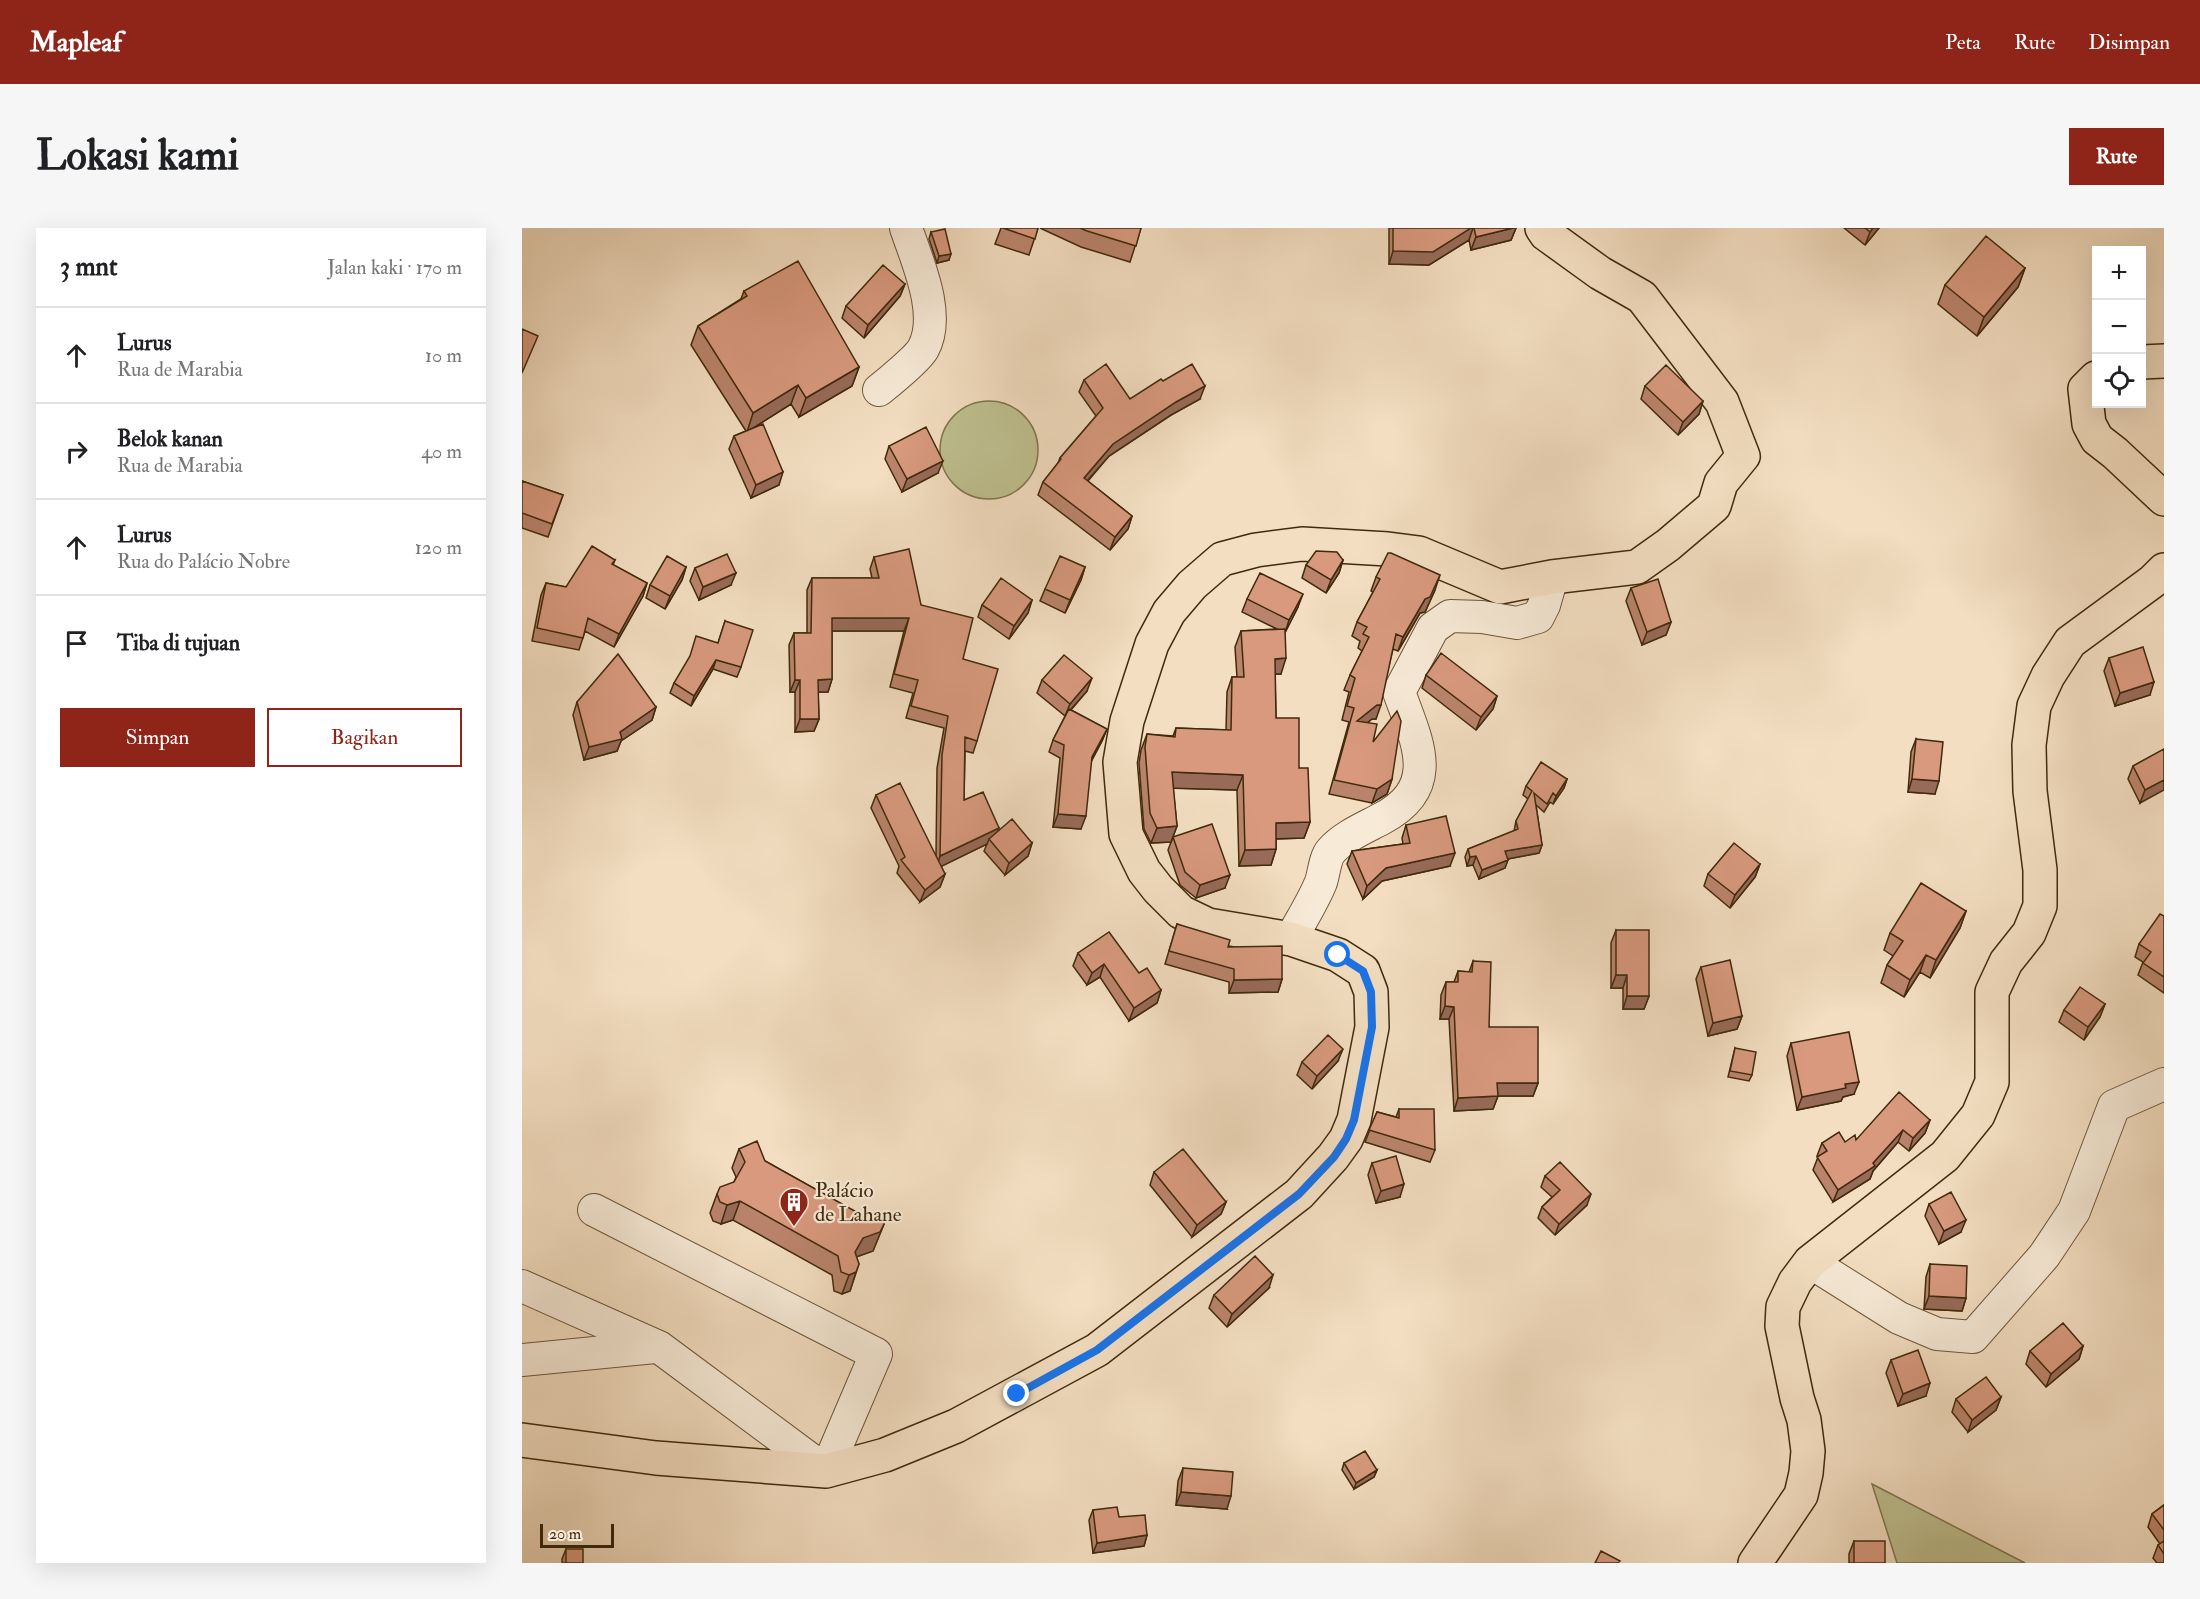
<!DOCTYPE html>
<html lang="id">
<head>
<meta charset="utf-8">
<style>
	body { margin:0; font-family:"IM FELL Double Pica",serif; background:#f6f6f6; color:#202124 }
	.controls { position:absolute; right:18px; top:18px; display:grid; overflow:hidden; border-radius:0px; box-shadow:0 6px 24px #0002 }
	.controls button { width:54px; height:54px; display:grid; place-items:center; padding:0; border:0; border-bottom:2px solid #e0e0e0; background:#fff; color:#202124; font:30px sans-serif }
	.scale { position:absolute; left:18px; bottom:15px; width:74px; box-sizing:border-box; padding-left:6px; border:3px solid #412a0c; border-top:0; font-size:16px; line-height:21px; white-space:nowrap; color:#412a0c; -webkit-text-stroke:4px #f7ead7; paint-order:stroke }
	.stop { position:absolute; width:18px; height:18px; margin:-14px; border:4px solid #1a73e8; border-radius:50%; background:#fff }
	.stop.end { background:#1a73e8; border-color:#fff; box-shadow:0 2px 6px #0008 }
	.list { margin:0; padding:0; list-style:none }
	h2 { display:flex; justify-content:space-between; align-items:center; height:78px; margin:0; padding:0 24px; font-size:26px }
	h2 small { font-size:20px; font-weight:400; color:#757577 }
	.list li { display:grid; grid-template-columns:39px 1fr auto; gap:18px; align-items:center; box-sizing:border-box; height:96px; padding:0 24px; border-top:2px solid #e0e0e0 }
	.list b { display:block; font-size:22px; white-space:nowrap }
	.list p { margin:0; font-size:20px; white-space:nowrap; color:#757577 }
	.list em { font-size:20px; font-style:normal; color:#757577 }
	.actions { display:flex; gap:12px; padding:18px 24px }
	.actions a { flex:1; padding:14px 0; border:2px solid #8f2418; border-radius:0px; text-align:center; font-size:21px; color:#8f2418 }
	.actions .main { background:#8f2418; color:#fff }
	.icon { flex:none; width:33px; height:33px; fill:none; stroke:currentColor; stroke-width:2; stroke-linecap:round; stroke-linejoin:round }
	.map { position:relative; flex:none; width:1642px; height:1335px; overflow:hidden; border-radius:0px }
	header { display:flex; align-items:center; gap:36px; box-sizing:border-box; height:84px; padding:0 30px; background:#8f2418; color:#fff }
	header strong { font-size:28px }
	nav { display:flex; gap:33px; margin-inline-start:auto; font-size:21px }
	.intro { display:flex; align-items:center; justify-content:space-between; box-sizing:border-box; height:144px; padding:0 36px }
	h1 { margin:0; font-size:42px }
	.button { padding:15px 27px; border-radius:0px; background:#8f2418; color:#fff; font-size:21px; font-weight:700 }
	main { display:flex; gap:36px; padding:0 36px }
	aside { flex:1; background:#fff; border-radius:0px; box-shadow:0 6px 24px #0002 }
	.map>svg:first-child { display:block }
	.green { fill:#bfc090; stroke:#80754e; stroke-width:1.5 }
	.lines { fill:none; stroke-linecap:round; stroke-linejoin:round }
	.minor-casing { stroke:#6e5739; stroke-width:34 }
	.major-casing { stroke:#412a0c; stroke-width:36 }
	.minor { stroke:#f7ead7; stroke-width:32 }
	.major { stroke:#f3dec1; stroke-width:33 }
	.wall { fill:#ba846c; stroke:#412a0c; stroke-width:1.5 }
	.shaded-wall { fill:#976b58; stroke:#412a0c; stroke-width:1.5 }
	.building { fill:#d8997e; stroke:#412a0c; stroke-width:1.5 }
	.route { stroke:#1a73e8; stroke-width:8 }
	.labels { text-anchor:middle; dominant-baseline:central; stroke-width:4.5; stroke-linejoin:round; paint-order:stroke }
	.poi-label { font-size:21px; fill:#412a0c; stroke:#f7ead7; text-anchor:start }
</style>
</head>
<body>
<header>
<strong>Mapleaf</strong>
<nav><a>Peta</a><a>Rute</a><a>Disimpan</a></nav>
</header>
<div class="intro"><h1>Lokasi kami</h1><a class="button">Rute</a></div>
<main>
<aside>
<h2>3 mnt<small>Jalan kaki · 170 m</small></h2>
<ul class="list">
<li><svg class="icon" aria-label="ahead" viewBox="0 0 24 24"><path d="M12 20V5M6 11l6-6 6 6"/></svg><div><b>Lurus</b><p>Rua de Marabia</p></div><em>10 m</em></li>
<li><svg class="icon" aria-label="right" viewBox="0 0 24 24"><path d="M7 20v-9h11M14 6l5 5-5 5"/></svg><div><b>Belok kanan</b><p>Rua de Marabia</p></div><em>40 m</em></li>
<li><svg class="icon" aria-label="ahead" viewBox="0 0 24 24"><path d="M12 20V5M6 11l6-6 6 6"/></svg><div><b>Lurus</b><p>Rua do Palácio Nobre</p></div><em>120 m</em></li>
<li><svg class="icon" aria-label="arrive" viewBox="0 0 24 24"><path d="M6 21V4h12l-3 4 3 4H6"/></svg><div><b>Tiba di tujuan</b></div></li>
</ul>
<div class="actions"><a class="main">Simpan</a><a>Bagikan</a></div>
</aside>
<div class="map">
<svg width="1642" height="1335" viewBox="0 0 1642 1335">
	<rect width="100%" height="100%" fill="#f3dec1"/>
	<filter id="stains"><feTurbulence type="fractalNoise" baseFrequency=".00333" numOctaves="4"/><feColorMatrix values="0 0 0 0 .2 0 0 0 0 .09 0 0 0 0 .02 0 0 0 .5 -.17"/></filter>
	<radialGradient id="worn" r=".72"><stop offset=".6" stop-color="#630" stop-opacity="0"/><stop offset="1" stop-color="#630" stop-opacity=".3"/></radialGradient>
	<path class="green" d="M418 222a49 49 0 1 1 98 0a49 49 0 1 1-98 0Z
		M1350,1256L1503,1335H1375Z"/>
	<g class="lines">
		<g class="minor-casing">
			<path id="minor" d="M357,162C367,154 396,130 401,121C420,87 395,33 384,0
				M769,711C779,692 791,674 799,654C802,645 803,630 809,623C821,609 842,600 859,591C920,559 895,514 877,464L911,400L928,388L960,389L995,395L1016,389L1022,377L1030,349
				M1288,1034L1377,1090L1415,1106L1451,1109L1522,1028L1552,983L1592,878L1642,856
				M0,1058L137,1119L304,1243L354,1126L72,982
				M0,1132L133,1119"/>
		</g>
		<g class="major-casing">
			<path id="major" d="M1620,134L1642,133
				M1574,150L1563,161L1567,196L1575,211L1593,225L1642,271
				M0,1212L134,1230L304,1243L363,1227L434,1198L575,1122L777,966L811,929L824,911L832,892L850,799L849,764L841,743L816,727L769,711L686,697L659,684L636,661L622,643L604,606L598,534L605,493L630,416L647,384L670,357L700,331L734,322L780,316L866,321L897,325L978,359L1030,349L1115,339L1146,317L1192,278L1199,255L1221,228L1200,174L1120,69L1078,45L1024,6L1020,0
				M1233,1335L1279,1267L1284,1245L1286,1223L1282,1192L1275,1170L1260,1098L1261,1079L1273,1054L1288,1034L1423,928L1456,887L1470,854V764L1484,734L1507,705L1518,678V642L1508,563L1507,517L1512,478L1526,448L1548,414L1631,353L1642,342"/>
		</g>
		<use href="#minor" class="minor"/>
		<use href="#major" class="major"/>
	</g>
	<path class="wall" d="M479,0H516L507,27L473,16Z
		M518,0H619L608,34L559,19Z
		M867,0H994L989,12L949,22L947,12L907,37L867,36Z
		M1322,0H1357L1343,17Z
		M409,4L427,32L415,35L407,11Z
		M1503,40L1496,59L1455,108L1416,76L1423,57Z
		M383,56L378,68L342,110L320,90L324,78Z
		M222,63L337,139L330,158L277,189L269,176L231,200L257,257L229,270L207,221L212,208L224,203L169,117L176,98L219,71Z
		M562,152L608,171L641,153L678,171L649,187L587,228L566,253L610,288L606,301L588,322L516,267L521,254L536,235L538,230L574,188L557,164Z
		M1123,158L1181,173L1177,186L1156,207L1119,171Z
		M367,218L416,245L380,264L363,231Z
		M0,253L41,267L26,309L0,300Z
		M352,329L399,377L441,431L455,513L451,525L443,523L442,572L477,602L510,615L506,628L483,647L462,623L465,616L419,638L423,646L418,659L398,674L375,645L377,638L349,580L354,567L414,628L415,540L422,500L384,490L391,465L368,459L382,403H310V451L306,464H296L297,491L292,503L273,504V464H268L267,417L272,405H285V362L290,350H350L348,341Z
		M93,332L91,337L125,355L121,368L92,419L63,403L57,422L10,413L19,367L24,355L44,359Z
		M821,332L817,345L804,365L780,350L784,337Z
		M164,339L160,352L143,381L124,370L128,357Z
		M563,339L559,352L543,385L518,373L523,361Z
		M173,340L209,357L177,372L168,353Z
		M854,349L913,362L903,384L898,385L876,423L871,421L854,491H850L845,495L851,514L870,551L865,566L850,575L807,566L827,494L820,492L827,464L822,462L828,447L840,423L836,420L838,413L830,408L835,394L851,364L849,363Z
		M1109,360L1149,394L1144,407L1120,417L1104,373Z
		M725,371L776,379L763,404L759,446H753L754,490L777,540L788,594L782,610L754,611V621L749,637L717,638L715,562L651,560L655,598L649,614L629,615L622,601L617,535L619,522L625,506L651,508L654,500L704,502L705,464L710,449H715L713,419L719,403L755,401L720,384Z
		M510,372L506,385L487,411L456,389L460,377Z
		M203,393L219,439L215,449L191,441L169,478L148,465L152,455L196,415Z
		M1587,430L1628,467L1593,478L1582,443Z
		M904,447L975,468L971,481L954,502L900,460Z
		M520,452L565,463L549,482L585,501L580,513L569,534L559,601L531,599L538,530L527,524L531,512L543,488L515,465Z
		M55,474L134,479L130,492L99,513L95,523L62,532L51,487Z
		M1394,511L1413,566L1386,564L1389,524Z
		M1642,521L1618,575L1606,551L1611,538Z
		M1045,551L1042,560L1031,576L1028,574L1022,584L1014,577L1020,617L1017,625L986,631L983,640L957,651L951,637L945,638L943,629L946,621L992,603L994,593L1006,571L1001,567L1004,558Z
		M884,597L928,638L860,653L841,671L825,636L830,623L881,616L880,610Z
		M651,609L703,660L674,670L658,657L646,622Z
		M1238,636L1233,649L1208,680L1182,658L1186,646Z
		M1444,683L1438,700L1408,750L1398,744L1382,769L1359,755L1365,737L1371,728L1362,722L1368,705Z
		M1642,688V765L1616,747L1621,734L1613,729L1617,716Z
		M655,696L706,719L760,751L756,764L707,765V754L643,736Z
		M1094,702L1127,768L1122,781H1101V760H1089V715Z
		M556,725L617,745L639,762L635,775L607,793L578,749L565,757L551,738Z
		M951,733L967,799L1016,855L1011,868H976L971,881L932,883L927,791H918L919,767L924,754H932L936,743L947,744Z
		M1179,739L1220,788L1215,801L1186,808L1174,751Z
		M1583,776L1578,789L1562,812L1537,794L1542,782Z
		M1269,815L1332,866L1321,869L1319,873L1275,882L1265,828Z
		M1213,820L1230,847L1227,853L1206,849Z
		M816,833L790,861L775,847L780,834Z
		M877,881L913,922L908,934L843,914L855,884L874,889Z
		M1408,892L1403,905L1387,923L1376,914L1351,943L1348,951L1311,974L1291,942L1296,929L1295,928L1300,915L1323,914L1334,912Z
		M217,921L243,933L343,989L362,996L351,1023L334,1029L337,1036L328,1063L320,1066L312,1063L310,1047L211,992L199,996L191,993L188,985L195,966L212,954L214,949L210,940Z
		M850,935L878,969L854,975L846,947Z
		M632,944L704,974L699,986L670,1009L628,957Z
		M1023,948L1065,977L1033,1007L1016,990L1020,979L1030,969L1019,959Z
		M1407,976L1439,1004L1417,1016L1403,988Z
		M1408,1036L1444,1070L1440,1083L1402,1081L1404,1049Z
		M747,1060L705,1099L687,1080L692,1067Z
		M1561,1118L1557,1131L1524,1159L1504,1136L1508,1123Z
		M1369,1132L1404,1168L1376,1178L1364,1145Z
		M1479,1169L1474,1182L1446,1204L1430,1184L1434,1171Z
		M822,1235L855,1242L852,1249L832,1261L820,1242Z
		M661,1240L705,1281L654,1277L656,1253Z
		M1642,1277V1335H1635L1631,1330L1636,1317L1638,1316L1626,1299L1630,1286Z
		M571,1282L597,1289L625,1307L622,1318L571,1325L567,1292Z
		M1332,1313L1363,1335H1327V1326Z
		M44,1321L61,1335H40V1331Z"/>
	<path class="shaded-wall" d="M949,0H951L947,12L907,37L867,36L871,23Z
		M991,0H994L989,12L949,22L954,9Z
		M1351,0H1357L1343,17L1348,4Z
		M429,26L427,32L415,35L417,28Z
		M1503,40L1496,59L1455,108L1462,89Z
		M383,56L378,68L342,110L346,97Z
		M337,139L330,158L277,189L284,170Z
		M276,157L269,176L225,204L231,185Z
		M683,158L678,171L649,187L587,228L557,262L562,250L591,216L654,174Z
		M1181,173L1177,186L1156,207L1161,194Z
		M421,233L416,245L380,264L385,251Z
		M261,244L257,257L229,270L234,257Z
		M610,288L606,301L588,322L593,309Z
		M821,332L817,345L804,365L809,352Z
		M164,339L160,352L143,381L148,368Z
		M563,339L559,352L543,385L548,372Z
		M214,345L209,357L177,372L181,359Z
		M918,347L913,362L903,384L898,385L876,423L881,409L903,371Z
		M125,355L121,368L92,419L97,406Z
		M781,366L776,379L763,405L767,392Z
		M510,372L506,385L487,411L492,398Z
		M310,390H387L382,403H305Z
		M1149,394L1144,407L1120,417L1125,404Z
		M764,430L759,446H747L753,431Z
		M194,432L191,441L169,478L172,468Z
		M570,450L565,463L543,488L548,476Z
		M310,451L306,464H291L296,452Z
		M273,452H278L273,464H268Z
		M1632,454L1628,467L1593,478L1598,465Z
		M975,468L971,481L954,502L959,489Z
		M855,477H859L854,491H850L830,507L835,493Z
		M134,479L130,492L99,513L95,523L62,532L67,519L98,504Z
		M278,491H297L292,503L273,504Z
		M585,501L580,513L565,541L570,529Z
		M650,544L721,547L715,562L644,560Z
		M870,551L865,566L850,575L855,561Z
		M1045,551L1042,560L1031,576L1034,568Z
		M1390,551L1417,553L1413,566L1386,564Z
		M1642,552V562L1618,575L1623,562Z
		M536,586L564,588L559,601L531,599Z
		M788,594L782,610L748,611L754,595Z
		M655,598L649,614L629,615L635,600Z
		M477,600L473,612L467,611L465,616L414,641L418,628Z
		M510,615L506,628L483,647L487,635Z
		M1020,617L1017,625L980,632L983,623Z
		M754,621L749,637L717,638L723,622Z
		M933,625L928,638L860,653L841,671L845,658L864,640Z
		M954,628L951,637L945,638L948,629Z
		M986,632L983,640L957,651L960,642Z
		M1238,636L1233,649L1208,680L1213,667Z
		M423,646L418,659L398,674L403,662Z
		M708,647L703,660L674,670L678,657Z
		M1444,683L1438,700L1408,750L1414,732Z
		M1404,727L1398,744L1382,769L1388,752Z
		M582,736L578,749L565,757L570,745Z
		M1094,747H1105L1101,760H1089Z
		M760,751L756,764L707,765L712,752Z
		M639,762L635,775L607,793L612,780Z
		M1105,768H1127L1122,781H1101Z
		M1583,776L1578,789L1562,812L1566,799Z
		M923,778L932,779L927,791H918Z
		M1220,788L1215,801L1186,808L1191,795Z
		M821,821L816,833L790,861L795,848Z
		M1337,854L1332,866L1321,869L1319,873L1275,882L1280,869L1323,856Z
		M975,855H1016L1011,868H971Z
		M976,868L971,881L932,883L936,870Z
		M1408,892L1403,905L1387,923L1391,910Z
		M1381,902L1376,914L1351,943L1348,951L1311,974L1316,962L1351,935Z
		M882,956L878,969L854,975L859,963Z
		M1069,966L1065,977L1033,1007L1037,996Z
		M218,973L211,992L199,996L205,977Z
		M704,974L699,986L670,1009L675,997Z
		M1444,992L1439,1004L1417,1016L1422,1003Z
		M362,996L351,1023L334,1029L333,1024L341,1010Z
		M334,1044L328,1063L320,1066L327,1047Z
		M751,1047L747,1060L705,1099L710,1086Z
		M1407,1068L1444,1070L1440,1083L1402,1081Z
		M1561,1118L1557,1131L1524,1159L1529,1146Z
		M1408,1155L1404,1168L1376,1178L1381,1166Z
		M1479,1169L1474,1182L1446,1204L1450,1192Z
		M855,1242L852,1249L832,1261L834,1255Z
		M659,1264L709,1268L705,1281L654,1277Z
		M625,1307L622,1318L571,1325L575,1315Z"/>
	<path class="building" d="M481,0H516L513,11Z
		M558,0H619L614,18L565,3Z
		M871,0H949L911,24L871,23Z
		M952,0H991L954,9Z
		M1343,0H1351L1348,4Z
		M423,1L429,26L417,28L409,4Z
		M1464,8L1503,40L1462,89L1423,57Z
		M276,33L337,139L284,170L276,157L231,185L176,98L225,68L222,63Z
		M361,37L383,56L346,97L324,78Z
		M0,101L16,108L0,145Z
		M584,136L608,171L639,151L641,153L670,136L683,158L654,174L591,216L562,250L610,288L593,309L521,254L539,231L538,230L581,180L562,152Z
		M1144,137L1181,173L1161,194L1123,158Z
		M241,196L261,244L234,257L212,208Z
		M404,199L421,233L385,251L367,218Z
		M0,253L41,267L30,296L0,285Z
		M70,318L93,332L90,336L125,355L97,406L66,390L61,410L15,400L24,355L44,359Z
		M387,321L399,377L451,390L441,431L476,441L455,513L443,509L442,572L461,564L477,600L418,628L420,527L426,488L389,478L396,452L372,446L387,390H310V451L296,452L297,491H278V452H273L272,405H289L290,350H357L352,329Z
		M794,323L815,324L821,332L809,352L784,337Z
		M866,325H869L918,347L908,369L903,371L881,409L874,406L859,477H855L835,493L855,496L851,514L875,483L879,493L870,551L855,561L812,552L832,480L825,478L833,450L828,447L847,409L841,406L845,399L835,394L858,351L854,349Z
		M205,326L214,345L181,359L173,340Z
		M145,328L164,339L148,368L128,357Z
		M538,328L563,339L548,372L523,361Z
		M738,345L781,366L767,392L725,371Z
		M479,350L510,372L492,398L460,377Z
		M1136,351L1149,394L1125,404L1109,360Z
		M203,393L231,402L219,439L194,432L172,468L152,455L168,428L174,408L196,415Z
		M763,401L764,430L753,431L754,490H777V540H786L788,594L754,595V621L723,622L721,547L650,544L655,598L635,600L628,585L623,519L625,506L653,509L654,500L709,502L710,449H722L719,403Z
		M1621,419L1632,454L1598,465L1587,430Z
		M919,425L975,468L959,489L904,447Z
		M96,426L134,479L98,504L100,511L67,519L55,474Z
		M542,427L570,450L548,476L520,452Z
		M547,481L585,501L570,529L564,588L536,586L542,517L531,512Z
		M1394,511L1421,514L1417,553L1390,551Z
		M1642,521V552L1623,562L1611,538Z
		M1019,534L1045,551L1034,568L1031,565L1025,576L1012,565L1020,617L983,623L986,632L960,642L954,628L948,629L946,621L996,601L994,593L1010,563L1004,558Z
		M378,555L423,646L403,662L379,632L383,629L354,567Z
		M924,588L933,625L864,640L845,658L830,623L888,615L884,597Z
		M490,591L510,615L487,635L467,611Z
		M690,596L708,647L678,657L663,644L651,609Z
		M1212,615L1238,636L1213,667L1186,646Z
		M1399,655L1444,683L1414,732L1404,727L1388,752L1365,737L1381,713L1368,705Z
		M1638,686L1642,688V749L1621,735L1629,724L1617,716Z
		M655,696L708,712L706,719L760,718V751L712,752V741L647,723Z
		M1094,702H1127V768H1105V747H1094Z
		M587,704L617,745L625,740L639,762L612,780L582,736L570,745L556,725Z
		M1208,732L1220,788L1191,795L1179,739Z
		M951,733L969,734L967,799H1016V855H975L976,868L936,870L932,779L923,778L924,754H936V743L950,744Z
		M1558,759L1583,776L1566,799L1542,782Z
		M1327,804L1337,854L1323,856L1324,860L1280,869L1269,815Z
		M806,807L821,821L795,848L780,834Z
		M1213,820L1234,824L1230,847L1208,843Z
		M1377,864L1408,892L1391,910L1381,902L1351,935L1353,938L1316,962L1295,929L1305,923L1300,915L1317,904L1323,914L1333,907L1334,912Z
		M877,881H912L913,922L847,902L855,884L877,890Z
		M235,913L243,933L343,989L356,983L362,996L358,1004L341,1010L333,1024L337,1036L334,1044L327,1047L319,1044L316,1028L218,973L205,977L198,974L195,966L198,959L212,954L223,934L217,921Z
		M661,921L704,974L675,997L632,944Z
		M874,928L882,956L859,963L850,935Z
		M1038,934L1069,966L1037,996L1020,979L1038,962L1023,948Z
		M1429,964L1444,992L1422,1003L1407,976Z
		M733,1028L751,1047L710,1086L692,1067Z
		M1408,1036L1445,1038L1444,1070L1407,1068Z
		M1541,1095L1561,1118L1529,1146L1508,1123Z
		M1396,1122L1408,1155L1381,1166L1369,1132Z
		M1464,1149L1479,1169L1450,1192L1434,1171Z
		M843,1223L855,1242L834,1255L822,1235Z
		M661,1240L711,1244L709,1268L659,1264Z
		M1642,1277V1302L1630,1286Z
		M595,1279L597,1289L623,1287L625,1307L575,1315L571,1282Z
		M1332,1313H1363V1335H1332Z
		M1642,1313V1326L1636,1317Z
		M44,1321H61V1335H44Z
		M1079,1323L1098,1333L1096,1335H1073Z"/>
	<g class="lines">
		<path class="route" d="M495,1166L575,1122L777,966L812,929L824,911L832,892L850,799L849,764L841,743L816,727"/>
	</g>
	<defs>
		<g id="building-pin" transform="scale(1.5)"><path d="M0 17L-7.5 6A9.5 9.5 0 1 1 7.5 6Z" fill="#8f2418" stroke="#f7ead7"/><path d="M-4-6H4V6H1V3H-1V6H-4ZM-2.5-4.3h1.7v1.8h-1.7ZM.8-4.3h1.7v1.8H.8ZM-2.5-1h1.7V.8h-1.7ZM.8-1h1.7V.8H.8Z" fill="#fff"/></g>
	</defs>
	<g fill-rule="evenodd">
		<use href="#building-pin" x="272" y="974"/>
	</g>
	<g class="labels">
		<g class="poi-label">
			<text x="293" y="962">Palácio<tspan x="293" dy="24">de Lahane</tspan></text>
		</g>
	</g>
	<rect width="100%" height="100%" filter="url(#stains)"/>
	<rect width="100%" height="100%" fill="url(#worn)"/>
</svg>
<div class="controls">
<button>+</button>
<button>−</button>
<button><svg class="icon" aria-label="locate" viewBox="0 0 24 24"><circle cx="12" cy="12" r="6"/><path d="M12 2v4M12 18v4M2 12h4M18 12h4"/></svg></button>
</div>
<div class="scale">20 m</div>
<div class="stop" style="left:816px;top:727px"></div>
<div class="stop end" style="left:495px;top:1166px"></div>
</div>
</main>
</body>
</html>
